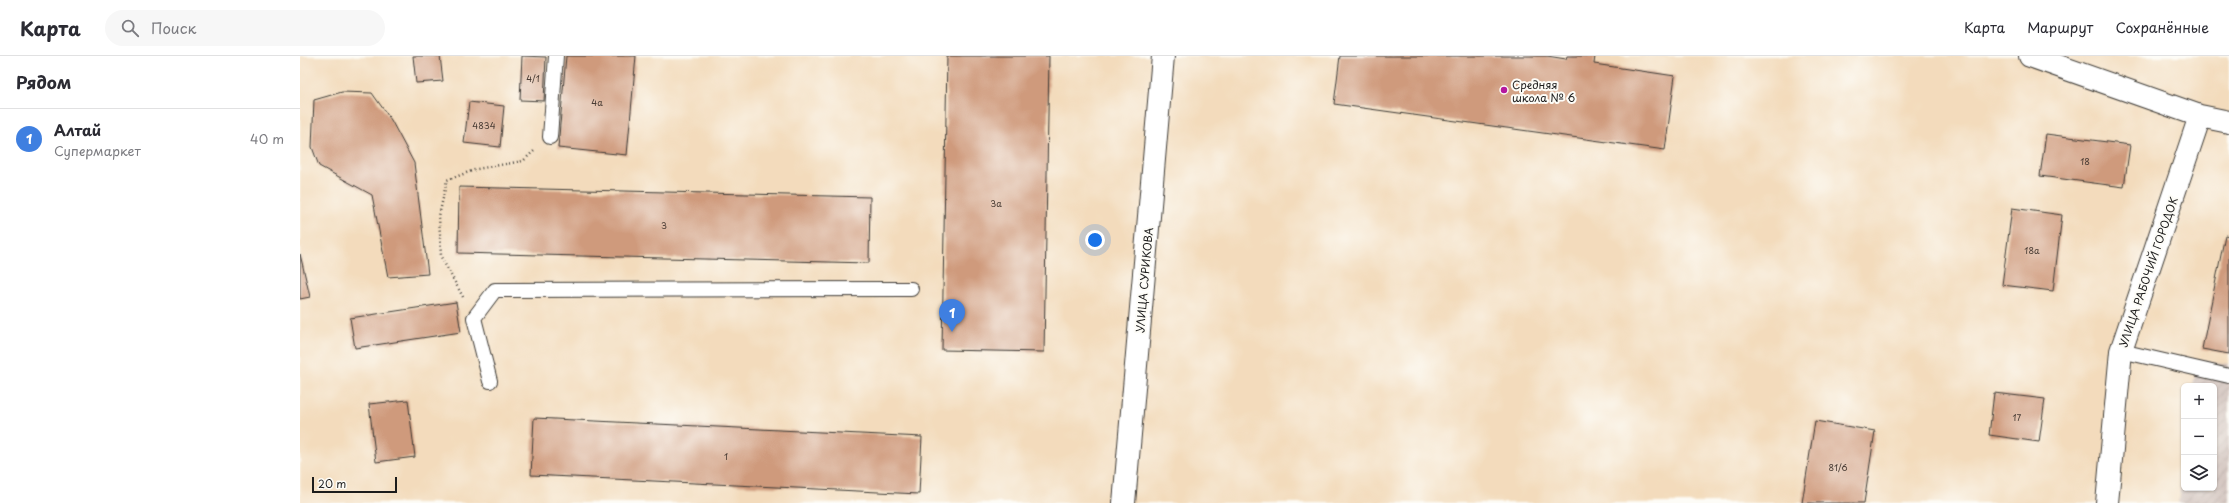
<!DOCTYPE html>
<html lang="ru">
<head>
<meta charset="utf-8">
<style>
	body { margin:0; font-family:"Playpen Sans",sans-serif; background:#f7f7f7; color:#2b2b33 }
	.controls { position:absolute; right:12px; bottom:12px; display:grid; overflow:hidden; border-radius:6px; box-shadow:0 1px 3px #0004 }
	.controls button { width:36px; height:36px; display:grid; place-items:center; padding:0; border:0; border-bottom:1px solid #e1e1e2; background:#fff; color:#2b2b33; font:20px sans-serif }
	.scale { position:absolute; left:12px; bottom:10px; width:85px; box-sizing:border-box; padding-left:4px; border:2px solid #1c1c1c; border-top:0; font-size:11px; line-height:14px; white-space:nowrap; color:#1c1c1c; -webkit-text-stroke:3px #fdfcf7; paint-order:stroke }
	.you { position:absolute; left:795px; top:184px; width:14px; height:14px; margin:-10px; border:3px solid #fff; border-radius:50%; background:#1a73e8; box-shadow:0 0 0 6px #1a73e833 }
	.badge { display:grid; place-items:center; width:26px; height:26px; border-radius:50%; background:#b45309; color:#fff; font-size:13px; font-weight:700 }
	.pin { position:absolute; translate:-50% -33px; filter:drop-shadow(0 1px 2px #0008) }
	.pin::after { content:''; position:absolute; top:21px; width:14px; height:12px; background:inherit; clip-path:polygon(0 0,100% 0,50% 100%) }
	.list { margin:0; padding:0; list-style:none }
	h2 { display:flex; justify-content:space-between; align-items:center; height:52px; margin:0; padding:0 16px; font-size:17px }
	h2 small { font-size:13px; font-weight:400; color:#7c7c81 }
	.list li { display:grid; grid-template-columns:26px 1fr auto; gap:12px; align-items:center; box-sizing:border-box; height:60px; padding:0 16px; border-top:1px solid #e1e1e2 }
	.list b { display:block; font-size:15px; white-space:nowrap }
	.list p { margin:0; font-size:13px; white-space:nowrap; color:#7c7c81 }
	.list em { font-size:13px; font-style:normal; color:#7c7c81 }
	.icon { flex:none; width:22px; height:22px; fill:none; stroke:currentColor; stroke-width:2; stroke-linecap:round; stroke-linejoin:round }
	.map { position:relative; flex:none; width:1929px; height:447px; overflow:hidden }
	header { display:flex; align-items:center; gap:24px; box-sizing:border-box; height:56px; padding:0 20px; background:#fff; border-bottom:1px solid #e1e1e2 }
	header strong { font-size:19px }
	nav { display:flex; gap:22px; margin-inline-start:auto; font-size:14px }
	.search { width:280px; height:36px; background:#f7f7f7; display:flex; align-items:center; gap:10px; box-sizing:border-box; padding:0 14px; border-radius:22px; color:#7c7c81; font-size:15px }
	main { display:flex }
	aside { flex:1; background:#fff }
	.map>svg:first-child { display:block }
	.industrial { fill:url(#industrial-furrows) }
	.building { fill:#cf9a7c }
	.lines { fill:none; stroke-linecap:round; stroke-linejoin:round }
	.service-casing { stroke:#3c3934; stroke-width:16 }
	.minor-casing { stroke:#3c3934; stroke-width:24 }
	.path { stroke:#3c3934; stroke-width:2.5; stroke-dasharray:1 3; stroke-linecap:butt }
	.service { stroke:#fff; stroke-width:14 }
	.minor { stroke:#fff; stroke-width:22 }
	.poi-dot { fill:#b5179e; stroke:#fdfcf7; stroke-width:1.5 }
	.labels { text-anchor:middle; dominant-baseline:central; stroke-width:4; stroke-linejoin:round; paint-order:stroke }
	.number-label { font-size:9px; fill:#493c34 }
	.poi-label { font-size:11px; fill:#1c1c1c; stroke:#fdfcf7; text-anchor:start }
	.street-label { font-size:11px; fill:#1c1c1c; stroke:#fdfcf7 }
</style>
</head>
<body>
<header>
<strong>Карта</strong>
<div class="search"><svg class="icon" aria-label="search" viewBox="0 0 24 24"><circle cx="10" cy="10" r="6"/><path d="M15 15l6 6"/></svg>Поиск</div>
<nav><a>Карта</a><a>Маршрут</a><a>Сохранённые</a></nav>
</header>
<main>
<aside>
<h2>Рядом<small></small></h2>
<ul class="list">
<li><span class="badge" style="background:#3f7fe0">1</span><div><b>Алтай</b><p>Супермаркет</p></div><em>40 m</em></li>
</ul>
</aside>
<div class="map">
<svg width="1929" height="447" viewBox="0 0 1929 447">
	<defs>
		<pattern id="industrial-furrows" width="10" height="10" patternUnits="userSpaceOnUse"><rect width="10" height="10" fill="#cfc0ba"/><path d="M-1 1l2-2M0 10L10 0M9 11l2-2" fill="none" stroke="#b1a49f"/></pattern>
	</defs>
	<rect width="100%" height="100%" fill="#fdfcf7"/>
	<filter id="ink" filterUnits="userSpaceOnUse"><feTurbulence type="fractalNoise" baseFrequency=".025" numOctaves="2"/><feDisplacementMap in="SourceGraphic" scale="8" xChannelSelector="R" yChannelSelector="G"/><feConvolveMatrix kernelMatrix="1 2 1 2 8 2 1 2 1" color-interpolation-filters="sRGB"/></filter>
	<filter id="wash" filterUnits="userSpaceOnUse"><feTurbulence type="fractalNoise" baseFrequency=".012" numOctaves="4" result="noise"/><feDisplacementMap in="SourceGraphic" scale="16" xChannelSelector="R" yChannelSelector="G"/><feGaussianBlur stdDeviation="0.9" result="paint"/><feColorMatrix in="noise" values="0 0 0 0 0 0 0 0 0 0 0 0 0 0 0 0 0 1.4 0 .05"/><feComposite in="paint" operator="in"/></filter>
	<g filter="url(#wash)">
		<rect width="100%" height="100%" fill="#f3dbbc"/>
		<path class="industrial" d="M1897,303L1929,308V447H1878L1884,402V432H1914V330H1893Z"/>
		<g id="blocks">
			<path class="building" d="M113,0H140L143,25L116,27Z
				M222,0L246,1L244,45L220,44Z
				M266,0H336L327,99L258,92Z
				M647,0H749L744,296L642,294Z
				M1040,0H1247L1266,3L1267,0H1295L1294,8L1375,20L1365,94L1034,48Z
				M42,36L72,37L91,64L114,107L128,218L88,221L72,139L19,110L12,91L14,44Z
				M169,46L204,50L200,91L164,87Z
				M1746,78L1830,89L1824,131L1740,120Z
				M159,131L570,141L569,207L158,197Z
				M1712,152L1762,159L1753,235L1702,229Z
				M1925,179L1929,180V298L1902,293Z
				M0,198L10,241L0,243Z
				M156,246L161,276L55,292L50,262Z
				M1694,337L1745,343L1739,386L1689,379Z
				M108,344L115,401L76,406L69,348Z
				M234,362L622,381L619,438L231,419Z
				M1515,365L1575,375L1564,447H1502Z"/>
		</g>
	</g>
	<g filter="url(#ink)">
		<use href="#blocks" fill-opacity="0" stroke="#3c3934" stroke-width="1"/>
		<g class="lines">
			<g class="service-casing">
				<path id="service" d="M250,81L256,0
					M1821,295L1929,320
					M190,325L174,262L195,234L611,233"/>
			</g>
			<g class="minor-casing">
				<path id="minor" d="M1730,0L1900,60L1929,66
					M824,447L863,0
					M1807,447L1821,295L1900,60"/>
			</g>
			<path class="path" d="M163,241L141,201L139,160L147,124L177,113L223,105L234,95"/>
			<use href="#service" class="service"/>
			<use href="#minor" class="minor"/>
		</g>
	</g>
	<circle class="poi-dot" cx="1204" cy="34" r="4"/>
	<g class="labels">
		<g class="number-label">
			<text x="233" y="22">4/1</text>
			<text x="297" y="46">4а</text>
			<text x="184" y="69">4834</text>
			<text x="1785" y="105">18</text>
			<text x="696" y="147">3а</text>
			<text x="364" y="169">3</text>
			<text x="1732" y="194">18а</text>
			<text x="1717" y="361">17</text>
			<text x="426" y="400">1</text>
			<text x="1538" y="411">81/6</text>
		</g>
		<g class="poi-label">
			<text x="1212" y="28">Средняя<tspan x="1212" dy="13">школа № 6</tspan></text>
		</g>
		<g class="street-label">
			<text transform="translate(1848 216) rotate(-71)">УЛИЦА РАБОЧИЙ ГОРОДОК</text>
			<text transform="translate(844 224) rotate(-85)">УЛИЦА СУРИКОВА</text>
		</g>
	</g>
</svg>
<div class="controls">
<button>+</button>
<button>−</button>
<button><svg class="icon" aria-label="layers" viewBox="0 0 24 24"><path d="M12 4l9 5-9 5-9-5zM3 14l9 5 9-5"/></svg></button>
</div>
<div class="scale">20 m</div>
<div class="you"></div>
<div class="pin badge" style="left:652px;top:276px;background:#3f7fe0">1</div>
</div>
</main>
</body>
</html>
